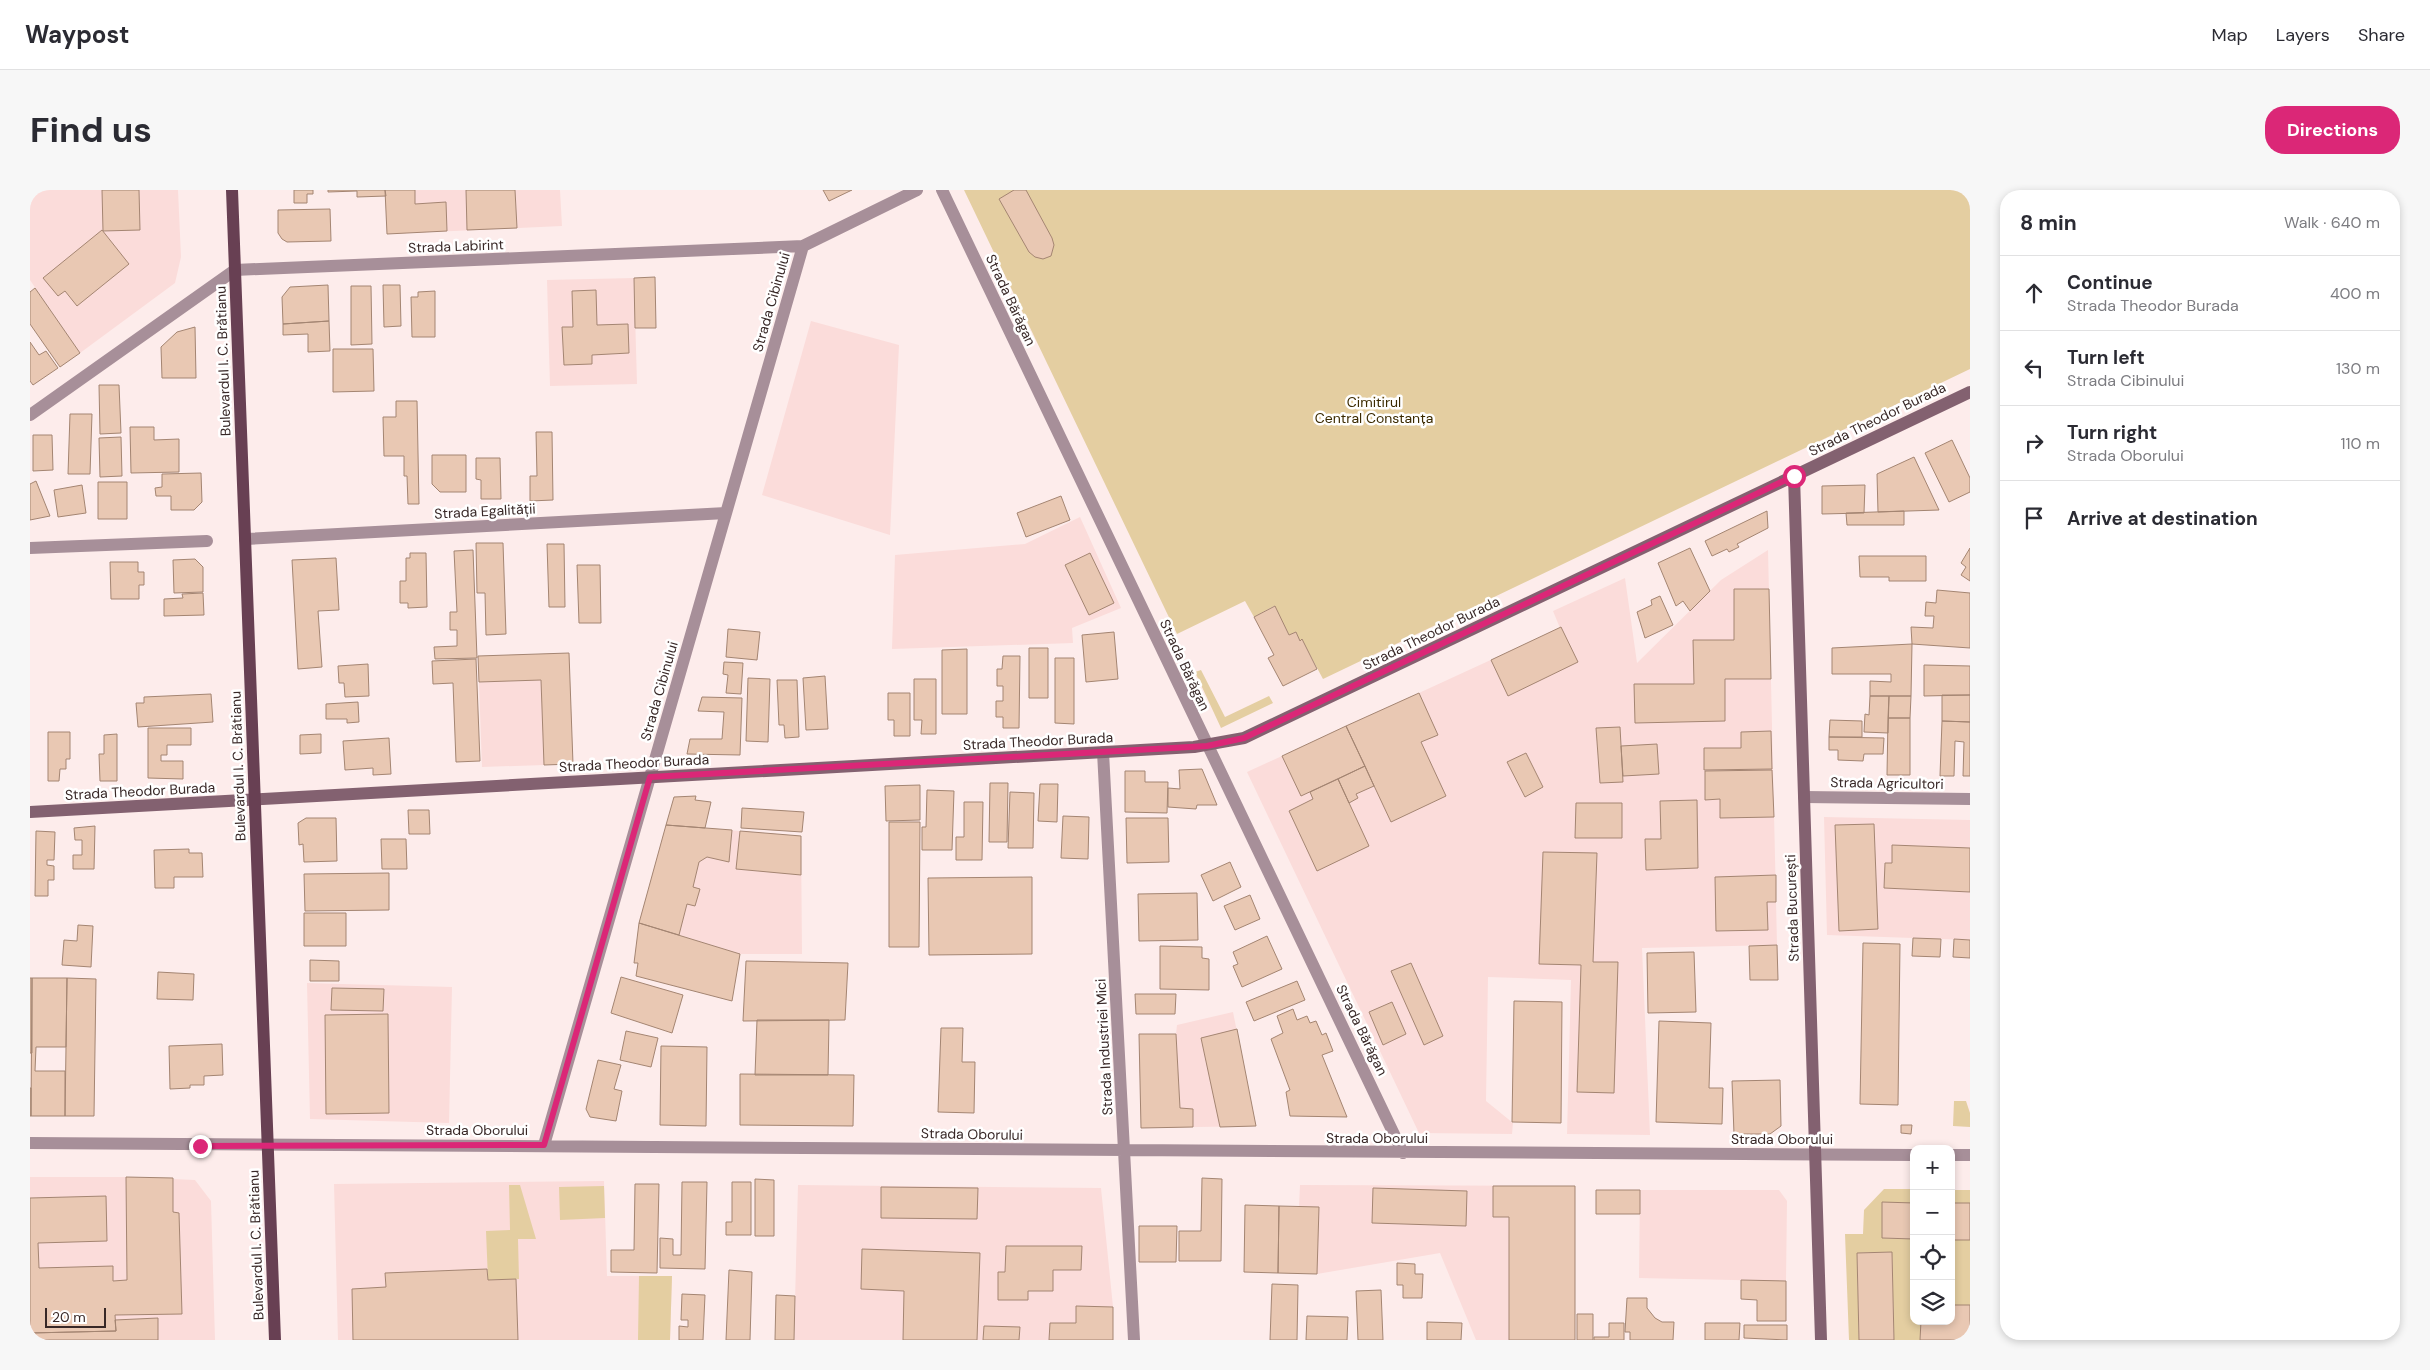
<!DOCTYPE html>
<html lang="en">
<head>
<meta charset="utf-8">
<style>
	body { margin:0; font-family:"DM Sans",sans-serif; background:#f7f7f7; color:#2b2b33 }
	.controls { position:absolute; right:15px; bottom:15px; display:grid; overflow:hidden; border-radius:10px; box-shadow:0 2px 8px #0003 }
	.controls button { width:45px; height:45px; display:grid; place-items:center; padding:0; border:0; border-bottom:1px solid #e1e1e2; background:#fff; color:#2b2b33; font:25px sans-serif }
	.scale { position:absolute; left:15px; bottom:12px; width:61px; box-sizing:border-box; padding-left:5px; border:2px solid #382827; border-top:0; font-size:14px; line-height:18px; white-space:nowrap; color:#382827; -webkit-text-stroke:4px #fff; paint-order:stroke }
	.stop { position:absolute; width:15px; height:15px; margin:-11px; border:4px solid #db2777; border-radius:50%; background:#fff }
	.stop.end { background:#db2777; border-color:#fff; box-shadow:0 1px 5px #0008 }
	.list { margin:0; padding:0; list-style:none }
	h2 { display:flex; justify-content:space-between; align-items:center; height:65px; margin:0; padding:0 20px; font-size:21px }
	h2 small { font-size:16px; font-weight:400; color:#7c7c81 }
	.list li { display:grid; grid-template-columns:32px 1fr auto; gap:15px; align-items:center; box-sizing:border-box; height:75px; padding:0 20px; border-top:1px solid #e1e1e2 }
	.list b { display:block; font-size:19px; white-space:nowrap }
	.list p { margin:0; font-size:16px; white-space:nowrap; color:#7c7c81 }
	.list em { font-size:16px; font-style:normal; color:#7c7c81 }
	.icon { flex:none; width:28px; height:28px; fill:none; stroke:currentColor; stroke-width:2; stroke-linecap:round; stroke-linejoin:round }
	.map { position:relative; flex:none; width:1940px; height:1150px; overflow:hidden; border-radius:20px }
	header { display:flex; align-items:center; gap:30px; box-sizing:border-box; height:70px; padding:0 25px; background:#fff; border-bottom:1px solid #e1e1e2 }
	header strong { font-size:24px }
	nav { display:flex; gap:28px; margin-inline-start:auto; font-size:18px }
	.intro { display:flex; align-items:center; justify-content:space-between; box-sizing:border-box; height:120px; padding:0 30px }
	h1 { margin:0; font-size:35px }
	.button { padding:12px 22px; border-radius:20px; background:#db2777; color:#fff; font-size:18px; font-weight:700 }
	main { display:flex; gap:30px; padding:0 30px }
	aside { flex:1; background:#fff; border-radius:20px; box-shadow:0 2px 8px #0003 }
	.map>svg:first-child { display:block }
	.built { fill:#fbdcda }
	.green { fill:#e4cea1 }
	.building { fill:#e9c8b3; stroke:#a48572 }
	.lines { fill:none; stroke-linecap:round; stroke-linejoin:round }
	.street { stroke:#a78f99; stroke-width:12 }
	.secondary { stroke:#836170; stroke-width:12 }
	.primary { stroke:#684053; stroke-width:12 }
	.route { stroke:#db2777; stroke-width:6 }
	.labels { text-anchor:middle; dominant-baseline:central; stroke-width:5; stroke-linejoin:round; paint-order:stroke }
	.street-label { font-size:14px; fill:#382827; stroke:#fff }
	.park-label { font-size:14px; fill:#3b2a00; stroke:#fff }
</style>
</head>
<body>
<header>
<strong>Waypost</strong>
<nav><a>Map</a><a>Layers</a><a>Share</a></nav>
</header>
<div class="intro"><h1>Find us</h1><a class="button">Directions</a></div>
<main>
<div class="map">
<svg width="1940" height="1150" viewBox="0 0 1940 1150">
	<rect width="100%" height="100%" fill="#fdeceb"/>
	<path class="built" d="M0,0H148L151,67L145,93L50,163L0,90Z
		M355,0H530L532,36L357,44Z
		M604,88L607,194L520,196L517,90Z
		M781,131L869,155L860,345L732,305Z
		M1050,327L1091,418L1042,438L1043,453L862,459L865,365L995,354Z
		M1738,360L1747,755L1612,758L1620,945L1537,944L1541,790L1458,787L1456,911L1483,933L1482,944L1389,943L1217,582L1530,438L1523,421L1595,388L1607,473L1691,390Z
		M539,463L543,574L452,577L448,466Z
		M1794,627L1940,630V750L1797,745Z
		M636,635L771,646L772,764H710L609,733Z
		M277,793L422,797L419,933L280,929Z
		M1203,822L1226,936L1111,938L1109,844H1146L1147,835Z
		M0,987H96L165,990L181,1011L185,1150H0Z
		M574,991L577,1086H642L640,1150H308L304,994Z
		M768,995L1071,998L1083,1117V1150H764Z
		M1270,995L1545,996V1150H1446L1410,1063L1287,1084L1269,1017Z
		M1610,1000H1749L1757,1011L1756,1091L1609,1088Z"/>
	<path class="green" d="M934,0H1940V179L1293,489L1272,450L1270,451L1266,442L1259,445L1244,416L1224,427L1215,411L1147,444Z
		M1171,480L1195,527L1239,506L1243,513L1191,538L1165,482Z
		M1924,911H1936L1940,923V937L1923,936Z
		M479,995H490L506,1049H488L489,1089L458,1090L456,1041L480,1040Z
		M574,996L575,1028L530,1030L529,997Z
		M1854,999H1884V1013H1852V1048L1884,1049V1131H1891L1890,1150H1864L1862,1062L1827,1063L1829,1150H1819L1815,1044H1833L1834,1020Z
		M1921,1000H1940V1013H1921Z
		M1921,1050H1940V1115H1921Z
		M609,1086H642L640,1150H608Z"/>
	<path class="building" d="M72,0H109L110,40L73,41Z
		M264,0H283V4H277V13H264Z
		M298,0H355L356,6L327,7V1L298,2Z
		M355,0H385V14L416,12L417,41L357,44Z
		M436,0H485L487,38L437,40Z
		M793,0H822L799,11Z
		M984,0H996L1022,48L1024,55L1021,66L1013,69L1005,67L999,62L969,9Z
		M300,19L301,51L257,52L252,49L248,43V20Z
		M72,40L99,74L47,116L35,101L28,106L13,88Z
		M625,87L626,138H605L604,88Z
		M298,95L299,131L253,134L252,107L260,97Z
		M353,95H370L371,136L354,137Z
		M321,96H341L342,154L321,155Z
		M5,98L50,163L30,177L0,134V102Z
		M566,100L567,135L598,134L599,163L562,165V174L534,175L532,137H543L542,101Z
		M405,101V147H382L381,107H388V102Z
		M299,131L300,161L278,162V144L253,145V134Z
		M165,137L166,188H132L131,157L147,142Z
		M0,152L9,165L16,161L28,178L3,195L0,191Z
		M303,159H343L344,201L303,202Z
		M69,195H89L91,243L70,244Z
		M366,211H387L389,314H378L377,286H374V266H354L353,227H366Z
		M40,224H62L60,284H38Z
		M100,237H124V250L149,249V282L101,283Z
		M506,242H522L523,310L500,311V286H507Z
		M3,245H22L23,280L3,281Z
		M91,247L92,286L70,287L69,248Z
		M1922,250L1940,288V302L1919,312L1895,263Z
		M402,265H436V302H410L402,294Z
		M1884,267L1909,320L1848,322L1847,284Z
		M446,268H470L471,309H451V290L446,289Z
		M171,283L172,312L164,320H141V306H126L125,298L132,297V284Z
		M6,291L20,326L0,330V294Z
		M68,292H97V329H68Z
		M52,295L56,323L28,327L24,300Z
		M1835,295L1834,323L1792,324V296Z
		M1031,306L1040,330L996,347L987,323Z
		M1737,321L1738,338L1707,354L1709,357L1699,362L1697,359L1682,366L1675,351Z
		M1874,321V335H1817L1816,323Z
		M446,353H473L476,444L456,445L455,403H447Z
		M517,354H534L535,417H519Z
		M1660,358L1680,401L1660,421L1653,411L1646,416L1628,373Z
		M1940,358V391L1931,385L1936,377L1931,373Z
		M443,360L447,468L405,469L404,457L427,456V440H420V422H427L424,361Z
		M380,363H396L397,417L378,418V413H370V391H376V368H380Z
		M1060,363L1084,413L1059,425L1035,375Z
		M1829,366H1896V391H1859V387H1830Z
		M306,368L309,420L288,421L292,477L268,479L262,370Z
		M165,369L173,377V402L144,403L143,370Z
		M80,372H108V382H114V395H109V409H81Z
		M547,375H570L571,433H549Z
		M1704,399H1739L1741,489H1695V531L1605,533L1604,494H1664L1663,450H1704Z
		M1907,400L1940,403V458L1882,454L1881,437L1903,438L1904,426H1895L1896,412L1906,413Z
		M173,403L174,425L134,426V409L153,408L152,404Z
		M1630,406L1643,435L1615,448L1607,422L1622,415L1621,410Z
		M1245,416L1259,445L1266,442L1270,451L1272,449L1287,479L1253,496L1238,468L1244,465L1224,427Z
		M1531,437L1548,472L1478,506L1461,470Z
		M698,439L730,442L727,470L696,467Z
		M1084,442L1088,489L1056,492L1052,445Z
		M1882,454L1881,506H1840V491L1861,492V484H1802V458Z
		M999,458H1018V508H999Z
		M937,459V524H912V460Z
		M539,463L543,574L514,575L511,490L449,492L448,466Z
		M973,466H990L989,538H973V527H966V511H973V496H967V479H972Z
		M1025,468H1044V534L1025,533Z
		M446,469L450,571L426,572L423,493L403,494L402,471Z
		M694,472L713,473L711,504L696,503L698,485L693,484Z
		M338,474L339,506L315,507L314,493H309L308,476Z
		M1894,475L1940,476V505L1894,506Z
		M795,486L798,539L776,540L773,488Z
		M718,488L740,489L738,552L716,551Z
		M884,489H906V544H891L892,530H884Z
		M747,490H767L769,547L755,548L754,535H749Z
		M858,503H880V546H864V530H858Z
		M1389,503L1408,545L1391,552L1416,606L1361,632L1316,536Z
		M181,504L183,532L108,537L106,513H114V507Z
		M1912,505H1940V532L1912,531Z
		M1840,506H1859L1858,543L1834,542L1835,524L1839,525Z
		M1859,506H1881L1880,528H1858Z
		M672,507L712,508L710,565L657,564L660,549H692L694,522L668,521Z
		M328,512L329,532L317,533V529H296V514Z
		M1858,528H1880V585H1857Z
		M1800,530L1832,531V547H1799Z
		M1912,531L1940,532V586H1933L1934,552L1925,551L1924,586H1910Z
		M1316,536L1335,576L1271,606L1252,566Z
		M1590,537L1593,592L1570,593L1566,538Z
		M118,538H161V555H137V565H131V571H153V589L118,588Z
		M1741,541L1742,579L1674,580V558H1711V542Z
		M18,542H40V569H36V579H30L29,591H18Z
		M87,544V591H70L69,564H74V545Z
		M291,544V563L270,564V545Z
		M1799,547L1854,548L1853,564H1834L1833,571L1808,570V560H1799Z
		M359,548L361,584L343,585V578L315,580L313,551Z
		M1627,554L1629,584L1593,586L1591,556Z
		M1496,563L1513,597L1495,607L1477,572Z
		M1335,576L1344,596L1326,604L1328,608L1319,613L1308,589Z
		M1172,579L1187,615H1167L1166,619L1138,617V598L1150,599L1149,580Z
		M1742,580L1744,627L1690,628V609L1675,610V581Z
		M1095,581H1115V592H1138L1137,623L1095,622Z
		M1308,589L1339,656L1287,681L1259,621L1283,609L1280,602Z
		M960,593H978L977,652H959Z
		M1010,594H1028L1027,632L1008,631Z
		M890,595V630L856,631L855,596Z
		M897,600L924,601L922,660H892V637H896Z
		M980,602L1004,603L1003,658H978Z
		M666,606L665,610L681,612L675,638L636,635L644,607Z
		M1667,610L1668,678L1616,680L1615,649H1631L1630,611Z
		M934,612H953L952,670H926V647H934Z
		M1546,613H1592V648H1545Z
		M712,618L774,622L772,642L711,638Z
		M378,620H399L400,644H379Z
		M1033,626L1059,627L1058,669L1031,668Z
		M276,628H306L307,671L274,672L273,654L269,655L268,633Z
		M1096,628H1138L1139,672L1097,673Z
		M859,632H890L889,757H859Z
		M1844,634L1848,739L1809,741L1805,635Z
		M636,635L702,640L699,672L677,667L669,672L663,697L670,699L665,716L657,714L649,745L609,733Z
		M65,636L64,679H43V665H52V650H45L44,638Z
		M6,641L25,642L24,670H17V675L24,676V690H18V706H5Z
		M710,641L771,646V685L706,679Z
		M351,649H376L377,679H352Z
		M1862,655L1940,658V702L1854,698L1855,673H1862Z
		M159,659V663H172L173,687H144V698H125L124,660Z
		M1513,662L1567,663L1563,772H1588L1584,903L1547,902L1551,775L1509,774Z
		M1200,672L1211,697L1183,711L1171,685Z
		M359,683V720L275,721L274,684Z
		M1746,685V712H1737L1738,740L1686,741L1685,687Z
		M1002,687V764L899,765L898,688Z
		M1167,703L1168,750L1109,751L1108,704Z
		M1220,705L1230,729L1205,740L1194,716Z
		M274,723H316V756H274Z
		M609,733L710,764L702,811L606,786L608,773H604Z
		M48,735L63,736L61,777L32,775L34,750L47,751Z
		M1237,746L1252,779L1212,797L1203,776L1208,774L1203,762Z
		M1883,748L1911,749L1910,767L1882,766Z
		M1924,749L1940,750V768L1923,767Z
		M1833,753L1870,754L1868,915L1830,914Z
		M1747,755L1748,790H1720L1719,756Z
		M1130,756L1172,757V768L1179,769V800L1130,799Z
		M1664,762L1666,822L1618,823L1617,763Z
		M280,770L309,771V791H280Z
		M716,771L818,773L815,830L713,831Z
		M1381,773L1413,846L1394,855L1361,781Z
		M128,782L164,784L163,810L127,809Z
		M591,787L653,805L642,843L581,823Z
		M0,788H2V863H0Z
		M2,788H37L36,857H6L5,881H35V926H1Z
		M37,788L66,789L64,926H35Z
		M1267,791L1275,810L1224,831L1216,812Z
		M302,798L354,799L353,821L301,820Z
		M1105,804H1146L1145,824H1106Z
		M1484,811L1532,812L1531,933L1482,932Z
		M1362,812L1376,844L1353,855L1339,822Z
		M1263,819L1267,830L1277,826L1280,833L1286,831L1292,845L1296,843L1303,861L1292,865L1317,927L1260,926L1256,902L1260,900L1241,849L1253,843L1247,826Z
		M358,824L359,923L296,924L295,825Z
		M727,830H799L798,885H725Z
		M1629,831L1681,833L1679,898H1693L1692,934L1626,932Z
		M911,838H933L932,872H945L944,923L908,922Z
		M1207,839L1226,936L1190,937L1171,848Z
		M596,841L628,848L621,877L590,870Z
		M1109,844H1146L1150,918L1163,919V937L1111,938Z
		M192,854L193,885L174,886V895H160V898L140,899L139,856Z
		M631,856L677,857L676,936L630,935Z
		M568,870L591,875L584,899L592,901L586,931L560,927L556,919Z
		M710,884L824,885L823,936L710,935Z
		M1750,890L1751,936L1740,944H1704L1702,891Z
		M0,898H1V926H0Z
		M1871,935H1882L1881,944L1871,943Z
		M96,987L143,988V1022L149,1023L152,1124L85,1125L86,1141L0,1143V1008L76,1006L77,1051L8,1053L9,1078L83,1076V1091L97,1090Z
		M1172,988L1192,989L1191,1071H1149V1041H1171Z
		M725,989L744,990V1046H725Z
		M652,992H677L675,1079L630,1078V1048L643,1049V1065H651Z
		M702,992H721V1045H696V1032H702Z
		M605,994H629L627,1083L581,1082V1060H604Z
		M1463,996H1545V1150H1479V1027H1463Z
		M851,997L948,998L947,1029L851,1028Z
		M1343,998L1437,1001L1436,1036L1342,1033Z
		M1566,1000H1610V1024H1566Z
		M1852,1012L1884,1013V1049L1852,1048Z
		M1921,1013H1940V1050H1921Z
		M1215,1015L1249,1016L1248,1083L1214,1082Z
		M1249,1016L1289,1017L1287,1084L1248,1083Z
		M1109,1036H1147L1146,1072H1109Z
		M976,1056H1052L1051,1080H1023V1101H998V1110H968V1082H975Z
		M832,1059L950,1063L947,1150H873L874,1101L831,1099Z
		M1862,1062L1864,1150H1829L1827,1063Z
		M1367,1073L1385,1074V1084H1393L1392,1108H1373V1095H1367Z
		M457,1079L458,1090L486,1089L488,1150H323L322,1099L356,1097L355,1083Z
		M699,1080L722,1082L720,1150H696Z
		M1711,1090L1756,1091V1131H1727V1110L1711,1109Z
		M1242,1094L1268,1095L1267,1150H1240Z
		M1351,1100L1353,1150H1328L1326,1101Z
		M652,1104L675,1105L673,1150H649V1136L658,1137V1130H651Z
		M746,1105L765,1106L764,1150H745Z
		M1597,1108H1617V1118L1625,1128L1632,1132H1644L1643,1150H1600V1142H1595Z
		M1921,1115H1940V1150H1890L1891,1131H1921Z
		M1046,1116L1083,1117V1150H1019L1020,1133H1046Z
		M1547,1124H1563V1150H1547Z
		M1277,1126L1318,1127L1317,1150H1276Z
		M128,1128V1150H0V1143L86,1141L85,1130Z
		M1397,1132L1432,1133L1431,1150H1397Z
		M1579,1133H1594V1150H1564V1147H1579Z
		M1675,1133H1710L1709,1150H1675Z
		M1714,1135H1757V1150L1714,1148Z
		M954,1136L990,1137L989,1150H953Z"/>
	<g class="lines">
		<path class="street" d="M912,0L1373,963
			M0,225L205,80L773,56L887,0
			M215,349L696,323
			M0,358L177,351
			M1073,562L1104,1150
			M1774,607L1940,609
			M0,953L1884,965
			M514,955L773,56
			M1921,965H1940"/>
		<path class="secondary" d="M1764,286L1791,1150
			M0,622L1164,557L1214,548L1940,202"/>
		<path class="primary" d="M202,0L245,1150"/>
	</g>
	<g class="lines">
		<path class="route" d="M170,956L514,955L620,587L1177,556L1214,548L1764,286"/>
	</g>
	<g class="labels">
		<g class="street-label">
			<text transform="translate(426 56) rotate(-2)">Strada Labirint</text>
			<text transform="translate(981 110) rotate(65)">Strada Bărăgan</text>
			<text transform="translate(741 112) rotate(-74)">Strada Cibinului</text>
			<text transform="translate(193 171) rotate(-92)">Bulevardul I. C. Brătianu</text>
			<text transform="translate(1847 229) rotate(-26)">Strada Theodor Burada</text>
			<text transform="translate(455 321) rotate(-3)">Strada Egalității</text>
			<text transform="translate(1401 443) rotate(-26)">Strada Theodor Burada</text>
			<text transform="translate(1155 475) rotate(65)">Strada Bărăgan</text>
			<text transform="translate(629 501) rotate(-74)">Strada Cibinului</text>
			<text transform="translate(1008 551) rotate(-3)">Strada Theodor Burada</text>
			<text transform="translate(604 573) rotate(-3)">Strada Theodor Burada</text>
			<text transform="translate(208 576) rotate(-92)">Bulevardul I. C. Brătianu</text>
			<text transform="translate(1857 593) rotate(1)">Strada Agricultori</text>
			<text transform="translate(110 601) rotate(-3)">Strada Theodor Burada</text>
			<text transform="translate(1762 718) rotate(-92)">Strada București</text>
			<text transform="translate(1332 840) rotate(64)">Strada Bărăgan</text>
			<text transform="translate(1074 857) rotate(-93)">Strada Industriei Mici</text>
			<text x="447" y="940">Strada Oborului</text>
			<text transform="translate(942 944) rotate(1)">Strada Oborului</text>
			<text x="1347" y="948">Strada Oborului</text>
			<text x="1752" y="949">Strada Oborului</text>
			<text transform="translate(226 1055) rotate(-92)">Bulevardul I. C. Brătianu</text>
		</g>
		<g class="park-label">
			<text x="1344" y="212">Cimitirul<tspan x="1344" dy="16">Central Constanța</tspan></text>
		</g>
	</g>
</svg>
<div class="controls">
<button>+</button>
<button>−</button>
<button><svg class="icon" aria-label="locate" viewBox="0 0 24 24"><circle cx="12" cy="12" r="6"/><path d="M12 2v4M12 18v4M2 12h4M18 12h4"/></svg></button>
<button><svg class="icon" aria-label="layers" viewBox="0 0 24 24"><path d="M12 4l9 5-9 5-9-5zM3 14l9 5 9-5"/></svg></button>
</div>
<div class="scale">20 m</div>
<div class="stop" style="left:1764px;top:286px"></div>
<div class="stop end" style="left:170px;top:956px"></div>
</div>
<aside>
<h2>8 min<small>Walk · 640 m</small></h2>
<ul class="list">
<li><svg class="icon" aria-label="ahead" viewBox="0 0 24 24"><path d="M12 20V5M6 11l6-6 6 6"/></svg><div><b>Continue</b><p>Strada Theodor Burada</p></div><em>400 m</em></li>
<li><svg class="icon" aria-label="left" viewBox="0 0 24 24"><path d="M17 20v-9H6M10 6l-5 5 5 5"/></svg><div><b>Turn left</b><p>Strada Cibinului</p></div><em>130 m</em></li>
<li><svg class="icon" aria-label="right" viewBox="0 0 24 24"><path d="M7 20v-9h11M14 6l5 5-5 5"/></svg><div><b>Turn right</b><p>Strada Oborului</p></div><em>110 m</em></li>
<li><svg class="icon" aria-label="arrive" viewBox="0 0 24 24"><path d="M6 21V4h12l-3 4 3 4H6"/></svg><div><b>Arrive at destination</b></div></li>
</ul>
</aside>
</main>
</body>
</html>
